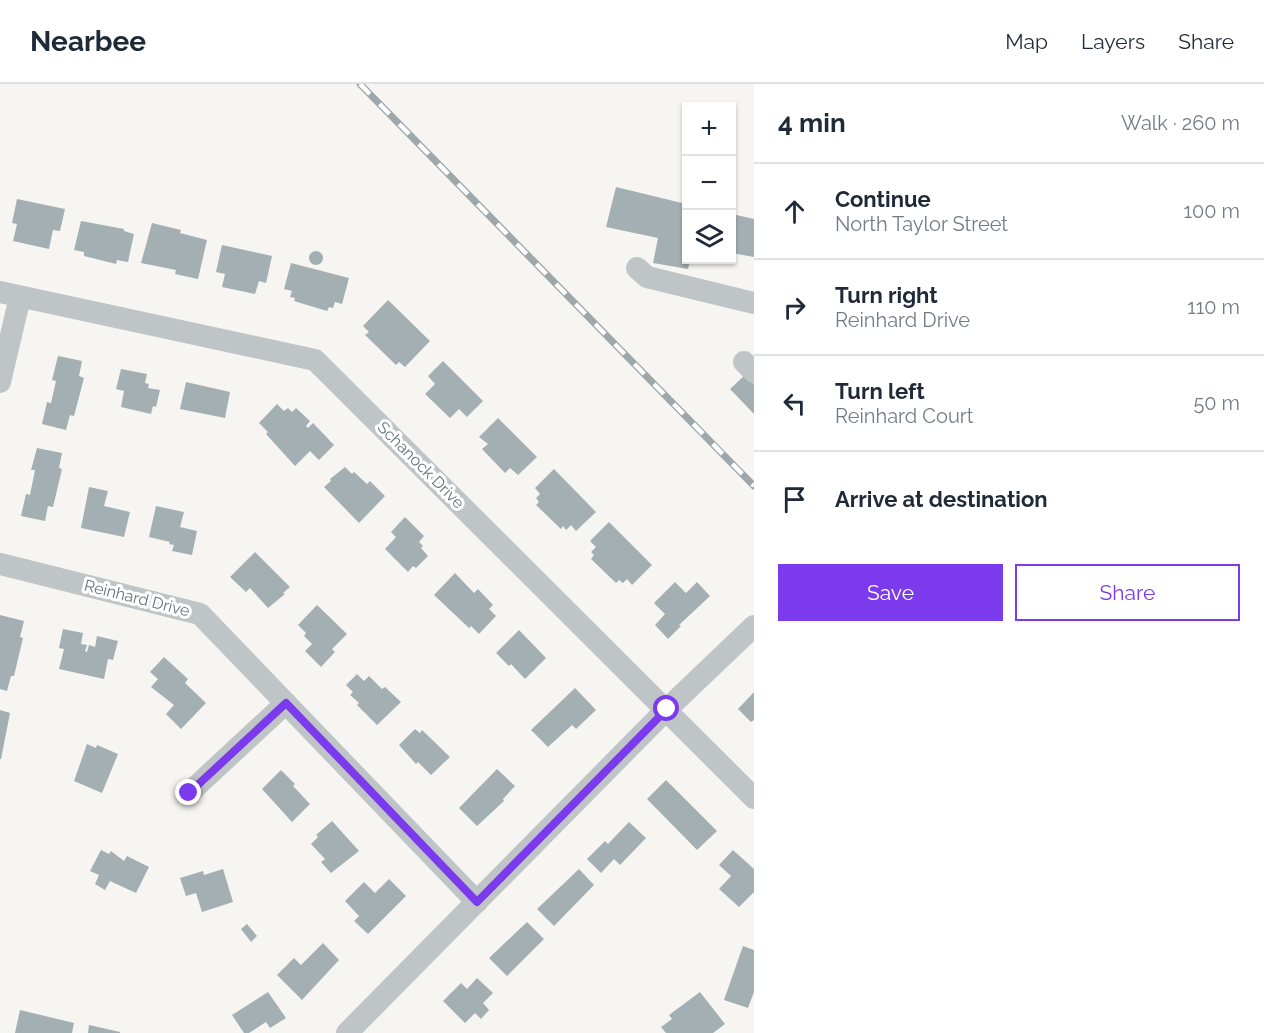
<!DOCTYPE html>
<html lang="en">
<head>
<meta charset="utf-8">
<style>
	body { margin:0; font-family:Raleway,sans-serif; background:#f2f2f3; color:#1f2937 }
	.controls { position:absolute; right:18px; top:18px; display:grid; overflow:hidden; border-radius:0px; box-shadow:0 2px 4px #0004 }
	.controls button { width:54px; height:54px; display:grid; place-items:center; padding:0; border:0; border-bottom:2px solid #e0e1e3; background:#fff; color:#1f2937; font:30px sans-serif }
	.stop { position:absolute; width:18px; height:18px; margin:-14px; border:4px solid #7c3aed; border-radius:50%; background:#fff }
	.stop.end { background:#7c3aed; border-color:#fff; box-shadow:0 2px 6px #0008 }
	.list { margin:0; padding:0; list-style:none }
	h2 { display:flex; justify-content:space-between; align-items:center; height:78px; margin:0; padding:0 24px; font-size:26px }
	h2 small { font-size:20px; font-weight:400; color:#747a83 }
	.list li { display:grid; grid-template-columns:39px 1fr auto; gap:18px; align-items:center; box-sizing:border-box; height:96px; padding:0 24px; border-top:2px solid #e0e1e3 }
	.list b { display:block; font-size:22px; white-space:nowrap }
	.list p { margin:0; font-size:20px; white-space:nowrap; color:#747a83 }
	.list em { font-size:20px; font-style:normal; color:#747a83 }
	.actions { display:flex; gap:12px; padding:18px 24px }
	.actions a { flex:1; padding:14px 0; border:2px solid #7c3aed; border-radius:0px; text-align:center; font-size:21px; color:#7c3aed }
	.actions .main { background:#7c3aed; color:#fff }
	.icon { flex:none; width:33px; height:33px; fill:none; stroke:currentColor; stroke-width:2; stroke-linecap:round; stroke-linejoin:round }
	.map { position:relative; flex:none; width:754px; height:949px; overflow:hidden }
	header { display:flex; align-items:center; gap:36px; box-sizing:border-box; height:84px; padding:0 30px; background:#fff; border-bottom:2px solid #e0e1e3 }
	header strong { font-size:28px }
	nav { display:flex; gap:33px; margin-inline-start:auto; font-size:21px }
	main { display:flex }
	aside { flex:1; background:#fff }
	.map>svg:first-child { display:block }
	.building { fill:#a3afb2 }
	.lines { fill:none; stroke-linecap:round; stroke-linejoin:round }
	.minor { stroke:#bfc4c6; stroke-width:22 }
	.rail-casing { stroke:#9ea7aa; stroke-width:7 }
	.rail { stroke:#fff; stroke-width:4.5; stroke-dasharray:14; stroke-linecap:butt }
	.route { stroke:#7c3aed; stroke-width:8 }
	.labels { text-anchor:middle; dominant-baseline:central; stroke-width:6; stroke-linejoin:round; paint-order:stroke }
	.street-label { font-size:16px; fill:#61767d; stroke:#fff }
</style>
</head>
<body>
<header>
<strong>Nearbee</strong>
<nav><a>Map</a><a>Layers</a><a>Share</a></nav>
</header>
<main>
<div class="map">
<svg width="754" height="949" viewBox="0 0 754 949">
	<rect width="100%" height="100%" fill="#f6f5f2"/>
	<path class="building" d="M616,103L686,120V176H690L688,185L653,179L658,154L606,143Z
		M17,115L65,125L60,147L53,146L49,165L13,157L17,140L12,139Z
		M732,130L754,135V173L732,169Z
		M81,137L124,145V147L134,150L128,178L117,176L116,180L84,172V168L74,166Z
		M152,139L181,146L180,149L207,156L198,195L175,190L176,186L141,179Z
		M222,161L272,172L266,199L259,197L255,210L222,203L225,190L216,188Z
		M309 174a7 7 0 1 1 14 0a7 7 0 1 1-14 0Z
		M291,179L349,194L342,220L335,218L333,224L329,223L327,227L294,217L295,214L290,213L292,207L284,205Z
		M388,216L430,257L405,283L399,278L396,281L365,251L369,248L363,242Z
		M58,272L82,277L79,292L84,294L74,332L70,331L66,346L42,340L47,318L51,319L56,297L52,296Z
		M443,277L483,317L467,333L459,325L450,334L425,310L435,300L428,292Z
		M121,285L147,290L145,299L149,300L148,304L160,306L156,323L153,322L151,330L121,323L124,307L116,305Z
		M745,291L754,300V330L730,305Z
		M186,298L230,308L225,334L180,325Z
		M277,320L284,327L288,324L292,328L296,324L310,337L306,342L308,344L313,339L334,361L319,376L310,367L295,382L266,350L268,348L259,339Z
		M498,334L537,373L518,391L510,384L505,389L482,365L488,360L479,353Z
		M37,364L62,369L59,384L62,385L53,423L48,422L45,437L21,432L26,410L30,411L35,386H31Z
		M345,383L352,390L354,388L367,400L370,397L385,412L359,439L324,403L331,397L330,395Z
		M554,385L596,428L576,447L571,441L566,446L563,442L561,445L536,421L539,418L536,414L540,410L535,404Z
		M89,403L108,407L104,422L130,428L124,453L81,444Z
		M156,422L184,428L180,443L197,447L192,471L172,467L174,461L169,460L170,458L149,453Z
		M405,433L424,452L419,458L423,462L421,464L428,472L416,484L413,482L408,488L385,465L396,453L391,448Z
		M609,438L652,481L632,501L627,495L623,499L619,496L616,499L591,475L594,471L591,468L596,463L590,457Z
		M255,468L290,503L283,509L285,510L268,524L250,504L246,508L230,493Z
		M455,489L474,509L478,505L493,521L489,525L496,532L479,550L471,542L469,544L434,511Z
		M675,498L686,509L697,498L710,512L679,541L681,542L668,555L655,541L665,530L654,519Z
		M317,521L347,550L332,565L335,568L321,583L305,567L312,560L304,552L306,549L298,541Z
		M0,531L24,537L20,553L23,554L14,592H11L7,607L0,605Z
		M63,545L83,549L81,560L87,561L85,567L87,568L89,561L95,563L97,552L118,557L113,576L108,575L104,595L59,585L64,565L59,564Z
		M519,546L546,574L525,595L511,580L509,582L496,569Z
		M164,573L188,595L185,599L206,619L181,645L166,630L174,621L151,603L158,595L150,588Z
		M357,590L364,597L369,592L382,605L385,603L401,618L377,641L357,621L359,619L350,611L353,608L346,601Z
		M575,604L596,626L576,645L572,641L548,663L531,646Z
		M754,608V636L751,638L738,625Z
		M0,626L10,629L1,675H0Z
		M415,645L420,649L422,646L450,673L431,691L418,678L416,680L399,661Z
		M87,660L96,664L97,661L118,670L102,709L74,697Z
		M497,685L515,702L503,715L504,717L477,742L459,724Z
		M281,686L295,700L293,702L310,720L292,738L262,705Z
		M666,696L717,747L697,766L647,715Z
		M332,737L359,767L331,789L321,778L325,775L311,760L318,753L316,751Z
		M629,738L646,754L620,781L614,775L601,789L587,775L605,757L608,760Z
		M101,766L109,770L111,767L124,777L127,772L149,783L136,809L110,797L105,806L95,800L99,791L90,787Z
		M733,766L754,785V808L739,823L719,805L731,792L719,781Z
		M223,785L233,818L202,828L196,809L186,812L180,794L203,787L204,791Z
		M579,785L594,801L554,842L537,825Z
		M389,795L406,812L368,850L354,837L359,832L345,817L364,798L375,809Z
		M527,838L544,855L507,892L489,874Z
		M247,840L257,852L251,858L241,845Z
		M323,859L339,876L302,916L277,891L294,874L301,881Z
		M743,862L754,866V908L748,924L724,916Z
		M477,894L493,909L483,919L489,926L481,935L475,929L465,939L443,917L461,899L467,905Z
		M268,908L286,934L270,944L266,938L249,949H244L232,931Z
		M700,908L725,940L713,949H666L661,943L672,935L669,931Z
		M20,926L74,939L72,949H15Z
		M89,941L120,948V949H88Z"/>
	<g class="lines">
		<path class="minor" d="M637,184L647,193L754,219
			M0,208L315,276L754,714
			M744,278L754,288
			M0,298L20,213
			M0,480L200,530L477,818
			M189,709L286,619
			M347,949L667,625L754,542"/>
		<g class="rail-casing">
			<path id="rail" d="M360,0L754,402"/>
		</g>
		<use href="#rail" class="rail"/>
	</g>
	<g class="lines">
		<path class="route" d="M189,709L286,619L477,818L667,625"/>
	</g>
	<g class="labels">
		<g class="street-label">
			<text transform="translate(421 381) rotate(45)">Schanock Drive</text>
			<text transform="translate(137 514) rotate(14)">Reinhard Drive</text>
		</g>
	</g>
</svg>
<div class="controls">
<button>+</button>
<button>−</button>
<button><svg class="icon" aria-label="layers" viewBox="0 0 24 24"><path d="M12 4l9 5-9 5-9-5zM3 14l9 5 9-5"/></svg></button>
</div>
<div class="stop" style="left:667px;top:625px"></div>
<div class="stop end" style="left:189px;top:709px"></div>
</div>
<aside>
<h2>4 min<small>Walk · 260 m</small></h2>
<ul class="list">
<li><svg class="icon" aria-label="ahead" viewBox="0 0 24 24"><path d="M12 20V5M6 11l6-6 6 6"/></svg><div><b>Continue</b><p>North Taylor Street</p></div><em>100 m</em></li>
<li><svg class="icon" aria-label="right" viewBox="0 0 24 24"><path d="M7 20v-9h11M14 6l5 5-5 5"/></svg><div><b>Turn right</b><p>Reinhard Drive</p></div><em>110 m</em></li>
<li><svg class="icon" aria-label="left" viewBox="0 0 24 24"><path d="M17 20v-9H6M10 6l-5 5 5 5"/></svg><div><b>Turn left</b><p>Reinhard Court</p></div><em>50 m</em></li>
<li><svg class="icon" aria-label="arrive" viewBox="0 0 24 24"><path d="M6 21V4h12l-3 4 3 4H6"/></svg><div><b>Arrive at destination</b></div></li>
</ul>
<div class="actions"><a class="main">Save</a><a>Share</a></div>
</aside>
</main>
</body>
</html>
